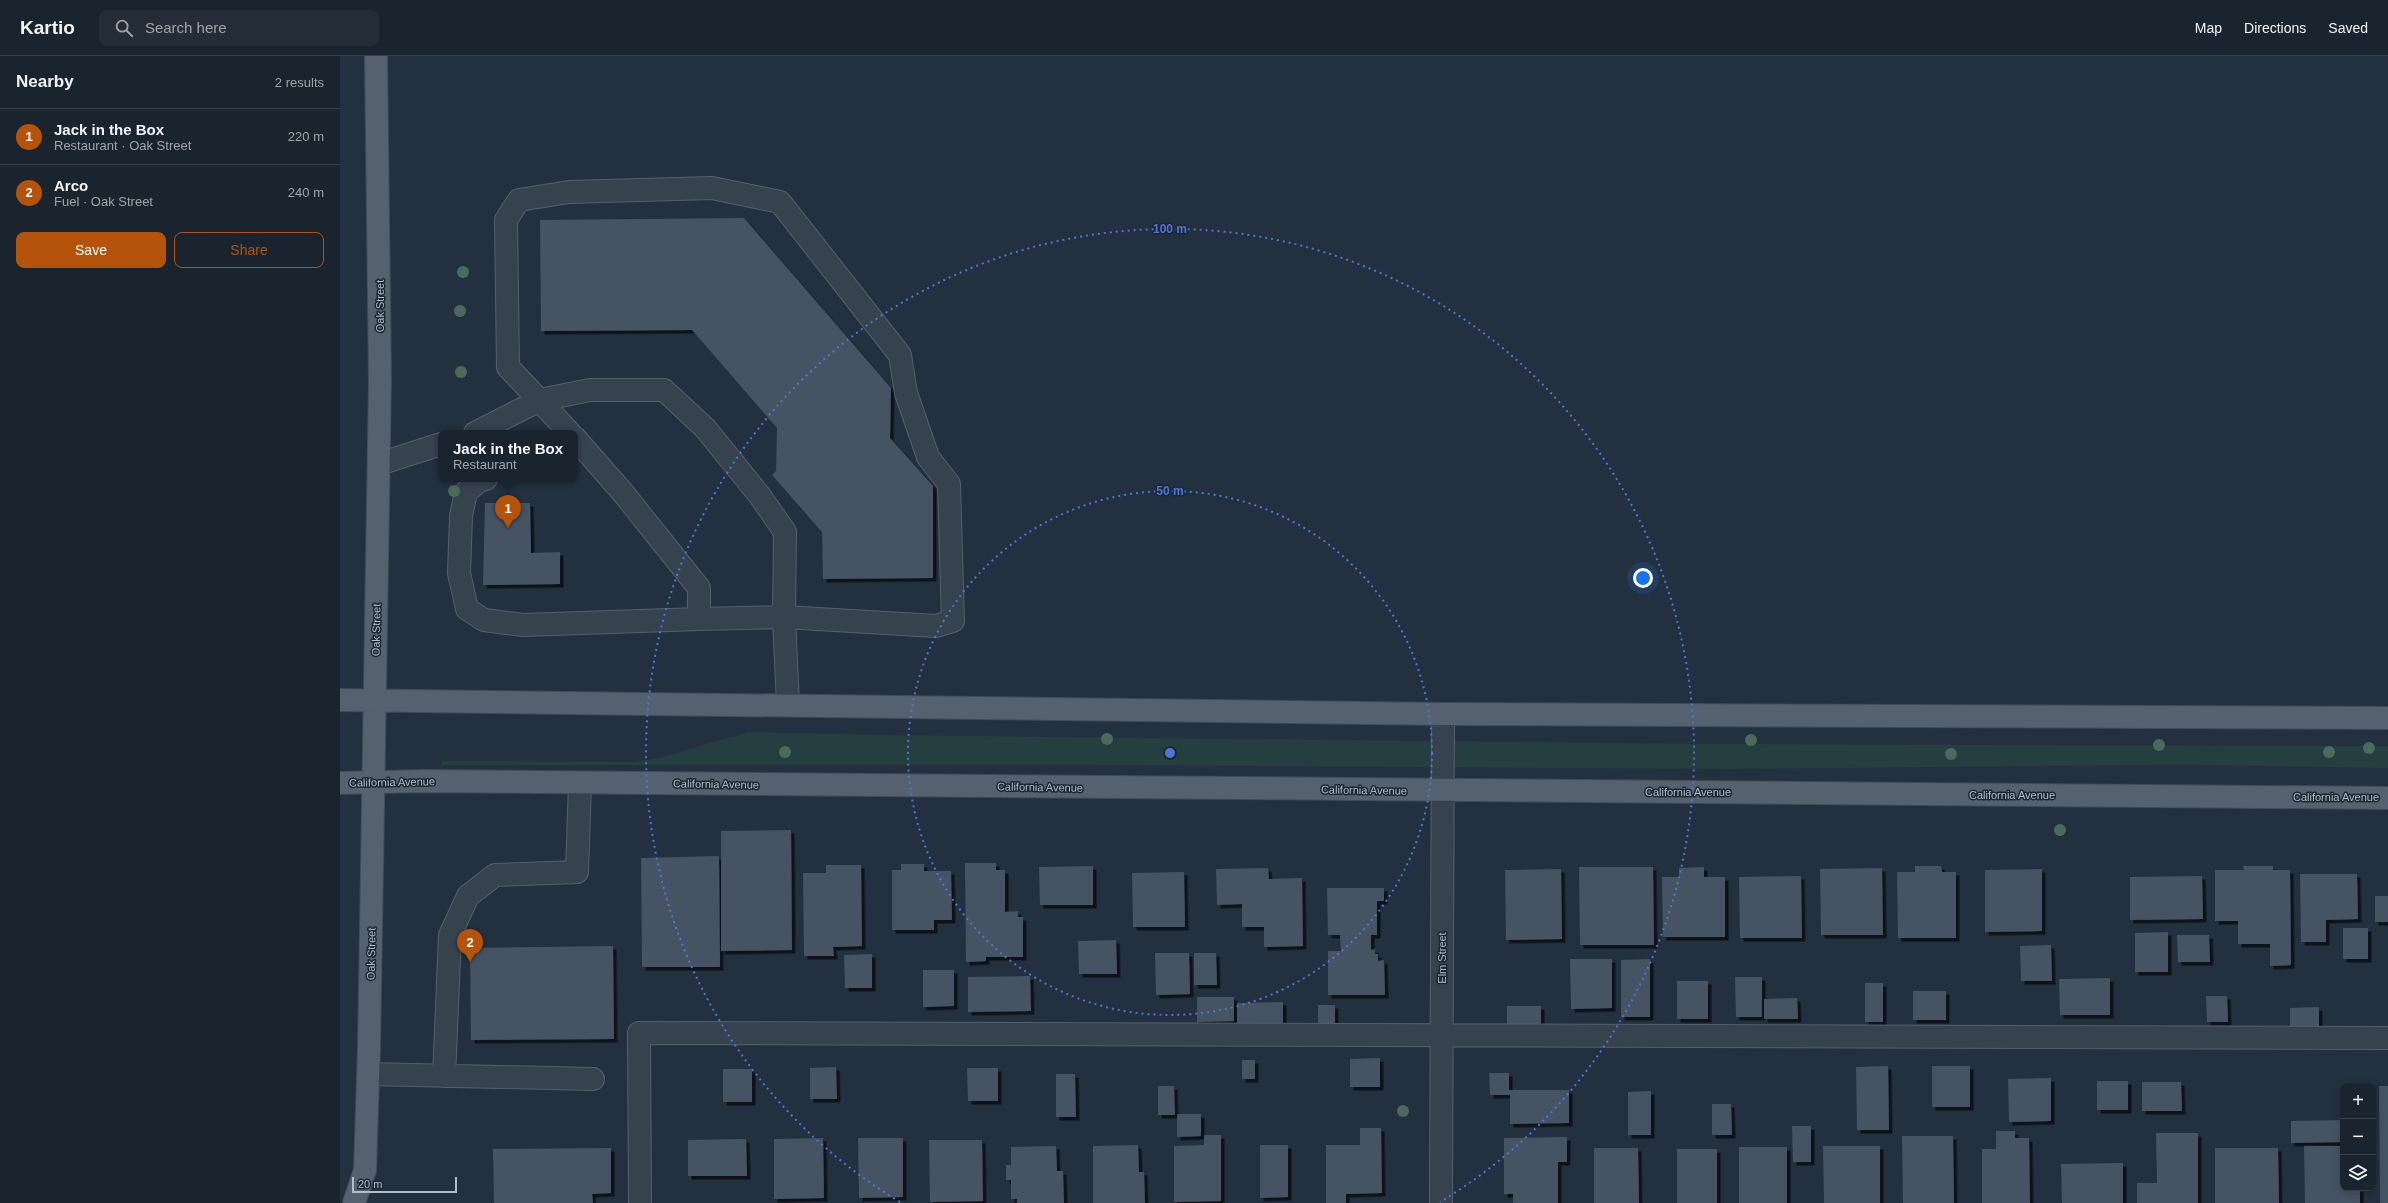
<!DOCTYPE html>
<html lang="en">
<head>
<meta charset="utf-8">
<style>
	body { margin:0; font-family:Arial,sans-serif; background:#232c37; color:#f1f3f6 }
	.controls { position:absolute; right:12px; bottom:12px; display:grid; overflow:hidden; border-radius:8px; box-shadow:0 2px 10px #0003 }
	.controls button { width:36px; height:36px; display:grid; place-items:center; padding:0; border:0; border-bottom:1px solid #38414b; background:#1a242f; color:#f1f3f6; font:20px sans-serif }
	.scale { position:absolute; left:12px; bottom:10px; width:105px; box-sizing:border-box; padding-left:4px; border:2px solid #b3bdca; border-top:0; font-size:11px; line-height:14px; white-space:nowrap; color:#b3bdca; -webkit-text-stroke:3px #1c2734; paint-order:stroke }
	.you { position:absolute; left:1303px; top:522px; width:14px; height:14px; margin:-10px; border:3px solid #fff; border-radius:50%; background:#1a73e8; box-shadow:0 0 0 6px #1a73e833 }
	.badge { display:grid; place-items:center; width:26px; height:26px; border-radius:50%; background:#b45309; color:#fff; font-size:13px; font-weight:700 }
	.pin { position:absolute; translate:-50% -33px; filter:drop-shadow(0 1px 2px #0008) }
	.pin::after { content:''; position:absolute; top:21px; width:14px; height:12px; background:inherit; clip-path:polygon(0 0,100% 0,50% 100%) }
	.popup { position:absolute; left:98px; top:374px; width:140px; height:52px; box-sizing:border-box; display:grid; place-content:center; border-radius:8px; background:#1a242f; filter:drop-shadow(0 1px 3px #0005); font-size:13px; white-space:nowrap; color:#9fa4aa }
	.popup b { font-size:15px; color:#f1f3f6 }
	.popup::after { content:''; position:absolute; left:50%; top:100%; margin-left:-8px; border:8px solid transparent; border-top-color:#1a242f }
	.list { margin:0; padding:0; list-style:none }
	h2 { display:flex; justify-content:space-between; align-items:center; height:52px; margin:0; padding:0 16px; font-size:17px }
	h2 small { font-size:13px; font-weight:400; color:#9fa4aa }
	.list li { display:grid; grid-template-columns:26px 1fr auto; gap:12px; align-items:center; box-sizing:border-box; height:56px; padding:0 16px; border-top:1px solid #38414b }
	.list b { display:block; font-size:15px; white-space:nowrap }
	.list p { margin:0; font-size:13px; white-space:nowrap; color:#9fa4aa }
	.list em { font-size:13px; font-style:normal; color:#9fa4aa }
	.actions { display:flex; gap:8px; padding:12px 16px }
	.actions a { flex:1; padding:9px 0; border:1px solid #b45309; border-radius:8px; text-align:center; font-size:14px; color:#b45309 }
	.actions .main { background:#b45309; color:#fff }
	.icon { flex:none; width:22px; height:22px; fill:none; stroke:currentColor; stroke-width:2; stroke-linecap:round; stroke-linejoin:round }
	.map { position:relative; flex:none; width:2048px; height:1147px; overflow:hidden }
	header { display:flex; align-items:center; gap:24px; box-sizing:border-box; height:56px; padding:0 20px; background:#1a242f; border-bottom:1px solid #38414b }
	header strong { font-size:19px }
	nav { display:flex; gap:22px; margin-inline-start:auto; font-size:14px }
	.search { width:280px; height:36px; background:#232c37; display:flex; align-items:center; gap:10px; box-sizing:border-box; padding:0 14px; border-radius:8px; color:#9fa4aa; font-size:15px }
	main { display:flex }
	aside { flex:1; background:#1a242f }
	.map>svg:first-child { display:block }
	.green { fill:#253e40 }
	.building { fill:#445364; filter:url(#shadow) }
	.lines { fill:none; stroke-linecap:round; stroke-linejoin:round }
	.minor-casing { stroke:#55606d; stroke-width:24 }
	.major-casing { stroke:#404b58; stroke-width:24 }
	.minor { stroke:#37424f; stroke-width:22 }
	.major { stroke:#55616f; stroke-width:22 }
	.tree { fill:#4a6b5c }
	.ring { fill:none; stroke:#5275d3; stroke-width:2; stroke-dasharray:2 4 }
	.labels { text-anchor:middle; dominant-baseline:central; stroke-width:3; stroke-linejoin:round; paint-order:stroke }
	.street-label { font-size:11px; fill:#b3bdca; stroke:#1c2734 }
	.centre { fill:#5275d3; stroke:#1c2734; stroke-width:2 }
	.ring-label { font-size:12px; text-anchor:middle; font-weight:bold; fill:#5275d3; stroke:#1c2734; stroke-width:3; stroke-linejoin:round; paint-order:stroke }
</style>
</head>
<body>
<header>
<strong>Kartio</strong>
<div class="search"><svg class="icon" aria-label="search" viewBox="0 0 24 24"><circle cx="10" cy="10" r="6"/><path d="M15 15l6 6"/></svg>Search here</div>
<nav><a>Map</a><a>Directions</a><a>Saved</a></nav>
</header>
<main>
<aside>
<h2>Nearby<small>2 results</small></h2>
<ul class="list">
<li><span class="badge">1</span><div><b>Jack in the Box</b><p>Restaurant · Oak Street</p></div><em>220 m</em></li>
<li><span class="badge">2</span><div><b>Arco</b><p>Fuel · Oak Street</p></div><em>240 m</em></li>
</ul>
<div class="actions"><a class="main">Save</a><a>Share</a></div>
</aside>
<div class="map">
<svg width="2048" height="1147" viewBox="0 0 2048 1147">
	<defs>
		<filter id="shadow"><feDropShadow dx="3.5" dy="3.5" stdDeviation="0" flood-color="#0009"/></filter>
	</defs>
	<rect width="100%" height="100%" fill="#23303f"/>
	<path class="green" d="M408,676L544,679L1380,688L2048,690V712L1840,709L1388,713L720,709H102V705L295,706L323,701Z"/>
	<path class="building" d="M404,162L551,332L550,382L593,430V522L483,523L482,476L432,419L436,415L437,372L352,274L201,275L200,164Z
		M145,447H190L191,497L220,496V528L143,529Z
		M451,774L452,894L381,895V775Z
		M379,800L380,911H302L301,802Z
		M625,807H656V814H665V856L678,855V861H683V901H646V905L626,906Z
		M561,808H584V815H611L612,864H594V874H552V814H561Z
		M486,809H521L522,890L493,891L494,900H464L463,817H486Z
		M753,810V849H700L699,811Z
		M1575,810H1601L1602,816H1616V882H1558L1557,816H1575Z
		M1903,810H1933V814H1950L1951,909L1930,910V888H1898V865H1875V814H1904Z
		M1239,811H1313L1314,889H1240Z
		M1364,811V821H1385V881H1323L1322,821H1339V812Z
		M928,812L929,823L962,822L963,890L924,891V871H902V848L877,849L876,813Z
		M1542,812L1543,879H1481L1480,813Z
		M1221,813L1222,883L1166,884L1165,814Z
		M1702,813V875L1645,876V814Z
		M844,816L845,871H793L792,817Z
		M1960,818H2017L2018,863L1986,864V886H1961Z
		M1461,820L1462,882H1400L1399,821Z
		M1862,820L1863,863L1790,864V821Z
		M987,832H1044V845H1037V879H1031V894L1035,893V898H1038V905L1044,904L1045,939H988V895H1001L1000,879H988Z
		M2035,840H2048V866H2035Z
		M2003,872H2028V903H2003Z
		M1828,876V916H1795V877Z
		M1837,879H1869L1870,906H1838Z
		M776,884L777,918H739L738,885Z
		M1711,889L1712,925H1681L1680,890Z
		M273,890L274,983L131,984L130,892Z
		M815,897H849L850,938L816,939Z
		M854,897H876L877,929H854Z
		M532,898V932H505L504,899Z
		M1230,903H1272V952L1231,953Z
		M1310,903V961H1281V904Z
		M583,914H614V950L583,951Z
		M690,920L691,955L628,956V921Z
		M1395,921H1422V961H1396Z
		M1770,922V959H1720L1719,923Z
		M1337,925H1368V963H1337Z
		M1525,927H1543V966H1525Z
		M1573,935H1606V964H1573Z
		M1866,940H1887L1888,966H1867Z
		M857,941H894V965L857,966Z
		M1457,942L1458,963H1424V943Z
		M943,946V967H897V947Z
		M978,949H995V968H978Z
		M1167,950H1201V969H1167Z
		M1979,951V971H1950V952Z
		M1040,1002V1031H1010V1003Z
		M902,1004H915V1023H902Z
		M1548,1010L1549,1074H1517L1516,1011Z
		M1592,1010H1630V1051H1592Z
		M496,1011L497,1043H470V1012Z
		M627,1012H658V1045H628Z
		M383,1013H412V1046H383Z
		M1149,1017H1169V1034H1229V1067L1170,1068V1039H1150Z
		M716,1018H735L736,1061H716Z
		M1711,1022V1065L1669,1066L1668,1023Z
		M1757,1025H1788V1054H1757Z
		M1802,1026H1841L1842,1055H1802Z
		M818,1030H834L835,1059H818Z
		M2039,1030H2048V1147H2040Z
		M1311,1035V1079H1288V1036Z
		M1372,1048H1391L1392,1079H1372Z
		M837,1058H861V1080L837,1081Z
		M2003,1064V1086L1951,1087V1065Z
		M1452,1070H1471V1106H1453Z
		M1020,1072H1041L1042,1137L1006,1138V1147H986V1089H1020Z
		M1656,1075H1675V1082H1689L1690,1147H1642V1093H1656Z
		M1816,1077H1858V1147H1797V1127H1817Z
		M864,1079H881V1145L834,1146V1090L864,1089Z
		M1562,1080H1613L1614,1147H1563Z
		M1227,1081V1106H1218V1147H1173V1138H1164V1082Z
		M483,1082L484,1142L434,1143V1083Z
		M518,1082H563V1141L519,1142Z
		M406,1083L407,1120H348V1084Z
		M589,1084H642L643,1145L590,1146Z
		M798,1089L799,1116H804L805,1147H753V1090Z
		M920,1089H948V1141L920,1142Z
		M716,1090L717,1115H723L724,1147H677V1143H671V1124H666V1109H671V1091Z
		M1483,1090H1540V1147H1484Z
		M1964,1090H2003V1132H2020V1147H1965Z
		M1399,1091H1447V1147H1399Z
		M271,1092V1137L252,1138L253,1147H154L153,1093Z
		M1254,1092H1298L1299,1147H1254Z
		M1875,1092H1938L1939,1147H1875Z
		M1337,1093H1377V1147H1337Z
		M1783,1107V1147H1722L1721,1108Z"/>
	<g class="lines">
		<g class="minor-casing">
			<path id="minor" d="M135,377L200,344L250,334H324L365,372L420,440L445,476L444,561L448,649
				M230,377L168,311L166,164L179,144L229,136L372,132L440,146L560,299L566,337L588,401L609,428L613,565L596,570L444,561L359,563V532L284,438L235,382
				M39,408L101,388
				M146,423L139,425L126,436L121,460L119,517L127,553L144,564L183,569L359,563
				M29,1018L253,1023
				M104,1020L110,879L128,840L155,819L237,816L240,727
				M300,1147L299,977L2048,982
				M1101,1147L1103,658"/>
		</g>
		<g class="major-casing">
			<path id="major" d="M0,644L1103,658L2048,662
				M0,727L83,725L2048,742
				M14,1147L25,1114L29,992L40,324L36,0"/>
		</g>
		<use href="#minor" class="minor"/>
		<use href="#major" class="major"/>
	</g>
	<g class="tree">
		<circle cx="123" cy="216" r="6"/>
		<circle cx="120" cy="255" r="6"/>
		<circle cx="121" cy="316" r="6"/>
		<circle cx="114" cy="435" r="6"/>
		<circle cx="767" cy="683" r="6"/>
		<circle cx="1411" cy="684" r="6"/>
		<circle cx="1819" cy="689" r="6"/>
		<circle cx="2029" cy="692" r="6"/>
		<circle cx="445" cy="696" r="6"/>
		<circle cx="1989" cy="696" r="6"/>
		<circle cx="1611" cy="698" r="6"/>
		<circle cx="1720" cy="774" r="6"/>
		<circle cx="1063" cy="1055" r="6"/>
	</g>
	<g class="ring">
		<circle cx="830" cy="697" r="262"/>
		<path d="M560 1146A524 524 0 1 1 1100 1146"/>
	</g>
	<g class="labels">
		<g class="street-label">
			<text transform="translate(40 250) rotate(-90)">Oak Street</text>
			<text transform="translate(36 574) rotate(-89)">Oak Street</text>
			<text transform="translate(52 726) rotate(-1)">California Avenue</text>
			<text transform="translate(376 728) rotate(1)">California Avenue</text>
			<text transform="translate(700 731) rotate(1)">California Avenue</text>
			<text transform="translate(1024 734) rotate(1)">California Avenue</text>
			<text x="1348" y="736">California Avenue</text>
			<text x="1672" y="739">California Avenue</text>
			<text x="1996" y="741">California Avenue</text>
			<text transform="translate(31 898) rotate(-89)">Oak Street</text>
			<text transform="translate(1102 902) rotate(-90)">Elm Street</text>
		</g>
	</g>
	<circle cx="830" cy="697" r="6" class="centre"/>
	<g class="ring-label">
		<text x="830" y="177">100 m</text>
		<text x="830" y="439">50 m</text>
	</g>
</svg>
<div class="controls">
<button>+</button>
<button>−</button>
<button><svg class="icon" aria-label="layers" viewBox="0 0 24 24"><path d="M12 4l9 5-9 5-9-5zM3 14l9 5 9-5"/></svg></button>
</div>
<div class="scale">20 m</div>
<div class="you"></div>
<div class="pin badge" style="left:168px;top:472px">1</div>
<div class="popup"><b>Jack in the Box</b>Restaurant</div>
<div class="pin badge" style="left:130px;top:906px">2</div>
</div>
</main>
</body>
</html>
